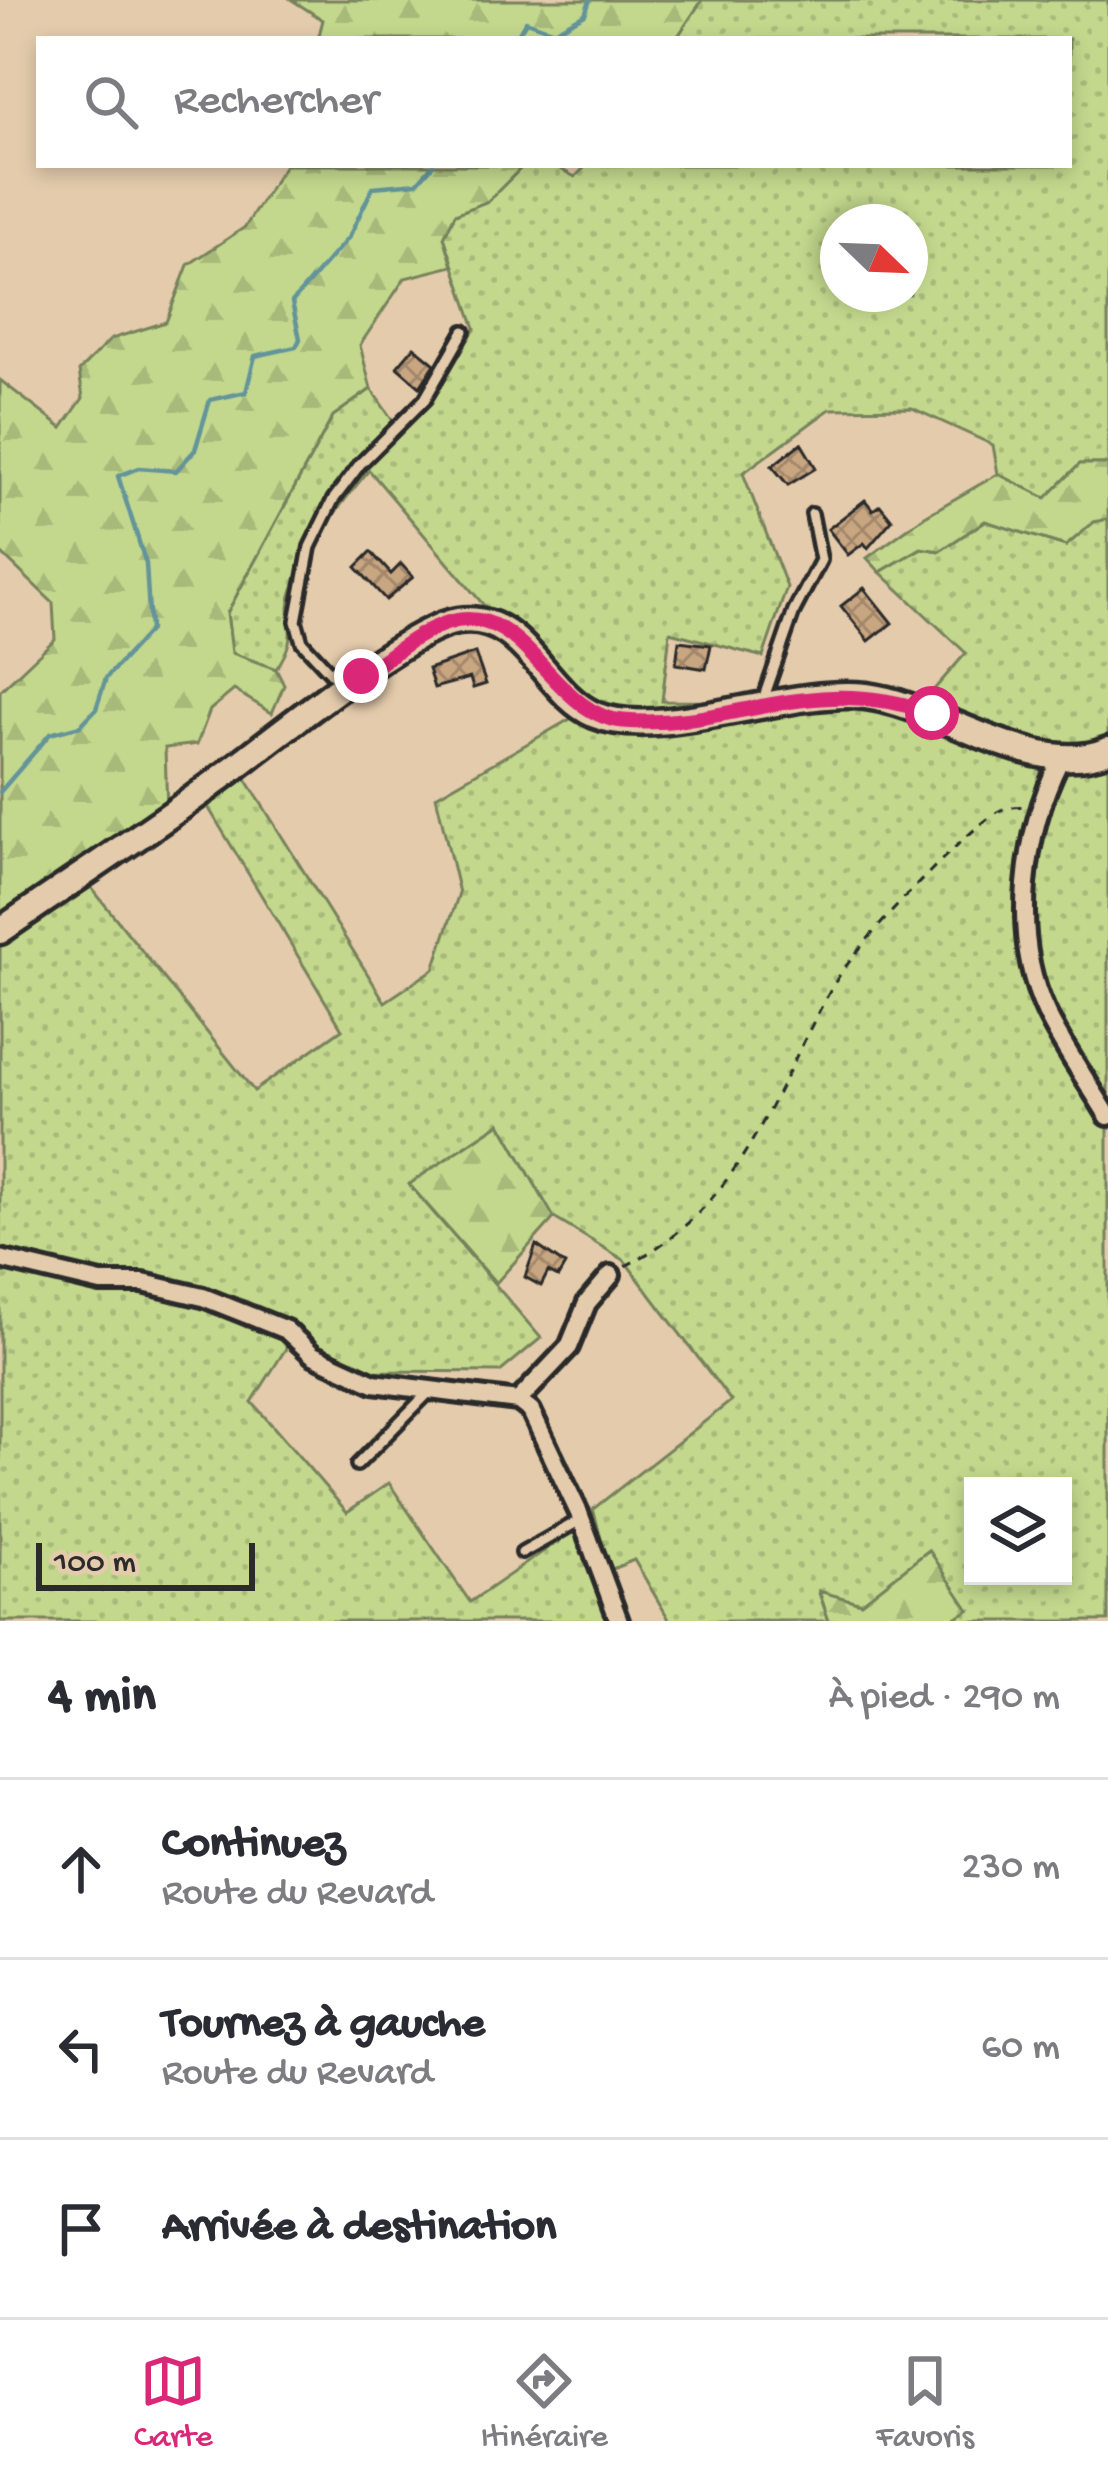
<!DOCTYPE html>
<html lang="fr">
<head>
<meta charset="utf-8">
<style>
	body { margin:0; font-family:"Gochi Hand",sans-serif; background:#f7f7f7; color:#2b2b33 }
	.controls { position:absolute; right:36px; bottom:36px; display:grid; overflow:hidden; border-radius:0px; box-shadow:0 6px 18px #0003 }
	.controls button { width:108px; height:108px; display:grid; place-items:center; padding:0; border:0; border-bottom:3px solid #e1e1e2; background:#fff; color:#2b2b33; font:60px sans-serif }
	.compass { position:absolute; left:820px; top:204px; width:108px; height:108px; border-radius:50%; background:#fff; box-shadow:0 6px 18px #0003; rotate:113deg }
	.scale { position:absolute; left:36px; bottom:30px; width:219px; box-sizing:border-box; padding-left:12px; border:6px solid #2b2b2b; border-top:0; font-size:33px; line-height:42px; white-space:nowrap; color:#2b2b2b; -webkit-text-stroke:9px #e4cbac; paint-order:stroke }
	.stop { position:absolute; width:36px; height:36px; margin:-27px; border:9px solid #db2777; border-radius:50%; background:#fff }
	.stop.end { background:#db2777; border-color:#fff; box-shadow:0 3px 12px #0008 }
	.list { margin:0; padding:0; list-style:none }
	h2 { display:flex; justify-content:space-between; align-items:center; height:156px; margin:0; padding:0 48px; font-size:51px }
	h2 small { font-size:39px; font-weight:400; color:#7c7c81 }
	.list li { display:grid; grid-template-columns:78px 1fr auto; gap:36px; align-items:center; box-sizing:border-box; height:180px; padding:0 48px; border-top:3px solid #e1e1e2 }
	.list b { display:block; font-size:45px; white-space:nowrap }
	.list p { margin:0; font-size:39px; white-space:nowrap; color:#7c7c81 }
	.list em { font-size:39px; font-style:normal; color:#7c7c81 }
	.icon { flex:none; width:66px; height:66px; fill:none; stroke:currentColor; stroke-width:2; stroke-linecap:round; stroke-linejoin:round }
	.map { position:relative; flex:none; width:1108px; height:1621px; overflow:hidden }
	.search { position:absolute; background:#fff; box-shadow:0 6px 18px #0003; left:36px; right:36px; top:36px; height:132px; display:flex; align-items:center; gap:30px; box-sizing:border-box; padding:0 42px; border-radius:0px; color:#7c7c81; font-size:45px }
	.sheet { height:696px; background:#fff }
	nav { display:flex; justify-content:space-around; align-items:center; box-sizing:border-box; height:168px; border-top:3px solid #e1e1e2; background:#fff; font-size:33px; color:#7c7c81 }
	nav a { display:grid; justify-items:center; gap:6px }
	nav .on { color:#db2777 }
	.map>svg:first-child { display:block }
	.grass { fill:url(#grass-dots); stroke:#77825c; stroke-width:3; fill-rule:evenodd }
	.forest { fill:url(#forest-firs); stroke:#77825c; stroke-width:3 }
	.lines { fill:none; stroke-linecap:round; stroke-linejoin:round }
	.stream { stroke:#64949a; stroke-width:4.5 }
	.building { fill:url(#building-cross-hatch); stroke:#2b2b2b; stroke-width:3 }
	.service-casing { stroke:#2b2b2b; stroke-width:18 }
	.minor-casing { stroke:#2b2b2b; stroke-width:26 }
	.secondary-casing { stroke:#2b2b2b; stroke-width:33 }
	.path { stroke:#2b2b2b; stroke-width:3; stroke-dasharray:9 9; stroke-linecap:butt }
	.service { stroke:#e4cbac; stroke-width:9 }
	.minor { stroke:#e4cbac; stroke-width:16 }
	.secondary { stroke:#e4cbac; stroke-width:24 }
	.route { stroke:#db2777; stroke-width:15 }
</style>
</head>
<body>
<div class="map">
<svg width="1108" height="1621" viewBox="0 0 1108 1621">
	<defs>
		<pattern id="grass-dots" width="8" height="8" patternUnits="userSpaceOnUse" patternTransform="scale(3)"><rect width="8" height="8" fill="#c3d88d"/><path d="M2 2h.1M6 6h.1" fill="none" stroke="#a8ba7a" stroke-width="1.8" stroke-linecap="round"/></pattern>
		<pattern id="forest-firs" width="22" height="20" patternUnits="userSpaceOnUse" patternTransform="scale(3)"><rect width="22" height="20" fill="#c3d88d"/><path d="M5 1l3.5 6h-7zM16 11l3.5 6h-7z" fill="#a8ba7a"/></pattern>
		<pattern id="building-cross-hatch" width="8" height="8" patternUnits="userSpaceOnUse" patternTransform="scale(3)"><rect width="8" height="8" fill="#c8a681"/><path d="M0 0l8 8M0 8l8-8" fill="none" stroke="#a3876a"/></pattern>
	</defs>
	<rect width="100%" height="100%" fill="#e4cbac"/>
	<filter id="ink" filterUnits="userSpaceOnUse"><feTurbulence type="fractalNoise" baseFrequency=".00833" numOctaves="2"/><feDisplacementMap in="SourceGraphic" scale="24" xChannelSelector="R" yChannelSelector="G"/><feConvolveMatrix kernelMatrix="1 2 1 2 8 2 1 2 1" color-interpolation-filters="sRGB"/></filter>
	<g filter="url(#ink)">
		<path class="grass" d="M702,0H1108V464H1080L1046,498L998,474L993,445L912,408L830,409L743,473L787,587L763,657L670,632L662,701L923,702L966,653L880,572L922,548L940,551L985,521L1066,546L1094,521L1108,519V1621H948L968,1610L861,1603L819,1593L829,1621H670L634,1560L610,1570L593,1509L731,1401L624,1260L554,1218L500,1123L409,1184L541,1338L500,1372L374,1371L290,1342L252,1402L347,1512L389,1483L470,1602L576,1529L610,1621H0V921L84,869L90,886L254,1091L342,1029L205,802L243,774L385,1002L434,969L459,893L436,796L577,715L369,470C338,507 310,543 293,589C281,622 303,630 276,669L232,653L227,613L333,416L371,389L396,425L436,395L475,328L444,237L455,214L488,201L524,165H553L575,177L587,165H1069V39H676ZM838,222H910V294H838ZM973,1486H1063V1576H973Z"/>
		<path class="forest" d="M292,0H702L676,39H318L323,20Z
			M285,165H524L488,201L455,214L444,237L453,266L405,278L360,345L371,389L333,416L227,613L232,653L276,669L284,685L272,713L234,690L210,710L197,744L165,748L167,811L0,921V691L55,639L53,603L0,552V380L62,428L83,398L79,371L111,339L166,322L188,265L245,227Z
			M1080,464H1108V519L1094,522L1066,546L985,521L940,551L921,548L880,572L867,558L925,516L998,474L1046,498Z
			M500,1123L554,1218L496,1283L409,1184Z
			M929,1550L969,1610L948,1621H829L819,1591L861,1603Z"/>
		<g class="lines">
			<path class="stream" d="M515,39L526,21L554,31L585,14L590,0
				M0,792L50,734L80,726L96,709L106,678L150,630L146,564L118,476L139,468L176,471L195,450L210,400L246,392L255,356L296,347L300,339L292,302L349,237L373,187L417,183L433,165"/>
		</g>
		<path class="building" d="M414,347L435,364L420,387L397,367Z
			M801,443L816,468L788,485L772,466Z
			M865,500L873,510L880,505L892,520L868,548L864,543L848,555L828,529Z
			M371,552L391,574L401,564L413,577L386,600L356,567Z
			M864,588L892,623L869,641L841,606Z
			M679,641L711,645L706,669L676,664Z
			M475,653L486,684L473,688L470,678L434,688L428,669Z
			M536,1245L565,1265L558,1277L548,1272L541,1286L525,1277Z"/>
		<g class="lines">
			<g class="service-casing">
				<path id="service" d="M343,686L302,642L296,621L310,547L333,500L360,464L425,399L464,331
					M763,700L794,611L821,560L812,514
					M357,1465L431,1390
					M522,1553L582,1519"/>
			</g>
			<g class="minor-casing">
				<path id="minor" d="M1060,760C1024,832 1010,936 1046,1012C1063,1048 1088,1082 1108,1116
					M0,1259L101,1283H143L203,1297L286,1330L313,1355L374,1383L518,1401L531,1411L579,1513L619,1621
					M518,1401L569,1347L587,1303L611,1275"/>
			</g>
			<g class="secondary-casing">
				<path id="secondary" d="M0,931C67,884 136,840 202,792C254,755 405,628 458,621C524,611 544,693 595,715C660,742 789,687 866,696C941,705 1037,781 1108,750"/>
			</g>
			<path class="path" d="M625,1266C743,1208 773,1090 834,984C857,944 959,836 999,811C1006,807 1017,807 1025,806"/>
			<use href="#service" class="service"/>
			<use href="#minor" class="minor"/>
			<use href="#secondary" class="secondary"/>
		</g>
	</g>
	<g class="lines" filter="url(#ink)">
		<path class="route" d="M361,676C388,658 416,633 447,623C525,598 551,715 623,721C737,730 807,670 932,713"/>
	</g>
</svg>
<div class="controls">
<button><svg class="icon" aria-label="layers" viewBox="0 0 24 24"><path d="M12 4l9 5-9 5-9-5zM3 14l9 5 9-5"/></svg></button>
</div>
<svg class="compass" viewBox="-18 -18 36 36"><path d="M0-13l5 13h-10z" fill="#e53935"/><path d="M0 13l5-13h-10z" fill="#7c7c81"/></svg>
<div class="scale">100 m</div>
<div class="stop" style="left:932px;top:713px"></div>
<div class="stop end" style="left:361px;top:676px"></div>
<div class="search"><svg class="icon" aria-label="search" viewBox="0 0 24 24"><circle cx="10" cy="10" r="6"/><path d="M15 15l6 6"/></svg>Rechercher</div>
</div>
<section class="sheet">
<h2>4 min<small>À pied · 290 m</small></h2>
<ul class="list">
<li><svg class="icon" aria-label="ahead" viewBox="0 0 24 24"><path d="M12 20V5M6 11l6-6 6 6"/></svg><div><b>Continuez</b><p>Route du Revard</p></div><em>230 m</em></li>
<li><svg class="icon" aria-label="left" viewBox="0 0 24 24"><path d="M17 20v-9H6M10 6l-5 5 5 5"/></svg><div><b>Tournez à gauche</b><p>Route du Revard</p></div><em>60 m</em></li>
<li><svg class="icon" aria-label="arrive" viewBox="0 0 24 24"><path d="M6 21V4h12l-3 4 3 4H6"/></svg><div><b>Arrivée à destination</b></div></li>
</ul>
</section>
<nav>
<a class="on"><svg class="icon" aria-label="map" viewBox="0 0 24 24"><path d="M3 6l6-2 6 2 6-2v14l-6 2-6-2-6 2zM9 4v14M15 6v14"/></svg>Carte</a>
<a><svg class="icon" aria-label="directions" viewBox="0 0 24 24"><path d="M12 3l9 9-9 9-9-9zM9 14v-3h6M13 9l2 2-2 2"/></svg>Itinéraire</a>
<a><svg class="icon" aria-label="saved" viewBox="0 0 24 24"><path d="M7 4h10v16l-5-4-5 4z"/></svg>Favoris</a>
</nav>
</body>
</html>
